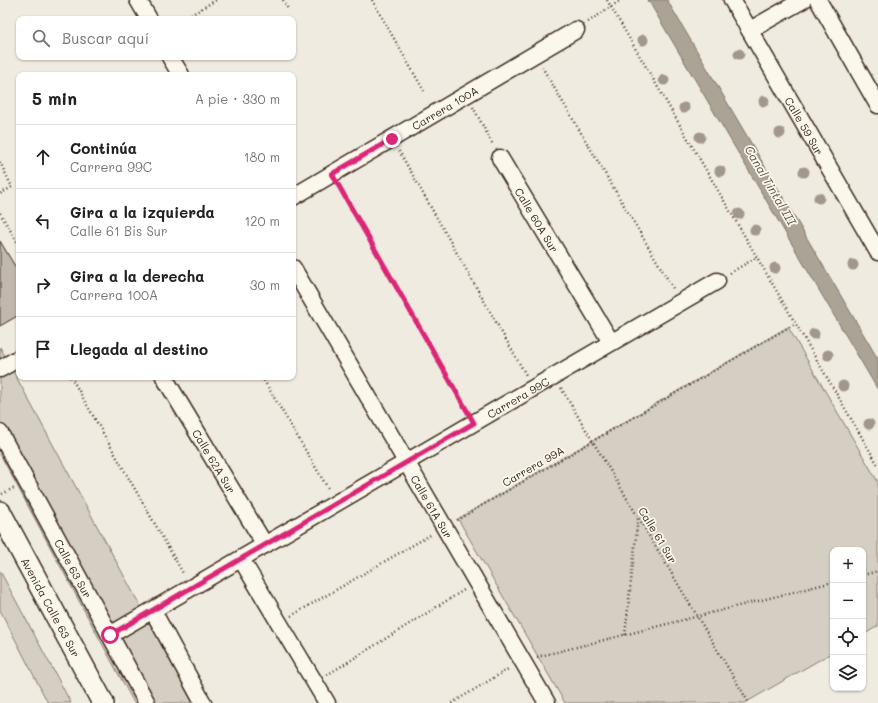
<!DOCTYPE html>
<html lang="es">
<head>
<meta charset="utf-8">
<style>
	body { margin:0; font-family:Mali,sans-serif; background:#f2f2f2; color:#202124 }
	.controls { position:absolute; right:12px; bottom:12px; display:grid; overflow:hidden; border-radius:8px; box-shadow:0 1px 3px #0004 }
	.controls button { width:36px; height:36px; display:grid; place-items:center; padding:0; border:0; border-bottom:1px solid #e0e0e0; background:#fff; color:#202124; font:20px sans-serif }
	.stop { position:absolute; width:12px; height:12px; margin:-9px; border:3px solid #db2777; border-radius:50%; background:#fff }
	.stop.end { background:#db2777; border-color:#fff; box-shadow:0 1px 4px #0008 }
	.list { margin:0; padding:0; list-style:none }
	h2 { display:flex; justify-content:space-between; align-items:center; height:52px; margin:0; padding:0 16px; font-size:17px }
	h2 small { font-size:13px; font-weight:400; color:#757577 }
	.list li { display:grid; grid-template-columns:26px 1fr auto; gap:12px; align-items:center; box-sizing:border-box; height:64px; padding:0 16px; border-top:1px solid #e0e0e0 }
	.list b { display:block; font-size:15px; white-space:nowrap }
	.list p { margin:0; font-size:13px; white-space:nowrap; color:#757577 }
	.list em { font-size:13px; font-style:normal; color:#757577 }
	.icon { flex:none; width:22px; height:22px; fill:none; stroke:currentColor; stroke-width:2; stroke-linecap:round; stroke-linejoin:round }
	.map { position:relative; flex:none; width:878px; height:703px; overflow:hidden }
	.search { position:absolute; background:#fff; box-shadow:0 1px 3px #0004; left:16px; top:16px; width:280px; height:44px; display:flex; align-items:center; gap:10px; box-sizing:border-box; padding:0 14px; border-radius:8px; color:#757577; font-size:15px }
	.panel { position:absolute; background:#fff; box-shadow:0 1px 3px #0004; left:16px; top:72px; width:280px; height:308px; border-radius:8px }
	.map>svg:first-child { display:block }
	.green { fill:#d5cec3; stroke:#887c70 }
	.water { fill:#aca397; stroke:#7f7367 }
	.building { fill:#c0b8ad; stroke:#3b2a1e }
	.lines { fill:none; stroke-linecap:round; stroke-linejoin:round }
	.minor-casing { stroke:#3b2a1e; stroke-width:19 }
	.major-casing { stroke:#3b2a1e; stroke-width:24 }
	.path { stroke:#3b2a1e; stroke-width:2.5; stroke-dasharray:1 3; stroke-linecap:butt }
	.minor { stroke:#fbf7ec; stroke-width:16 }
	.major { stroke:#fbf7ec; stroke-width:21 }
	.tree { fill:#a2978c }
	.route { stroke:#db2777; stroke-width:5 }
	.labels { text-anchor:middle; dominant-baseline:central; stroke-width:3.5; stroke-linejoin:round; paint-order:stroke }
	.street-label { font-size:11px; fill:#3b2a1e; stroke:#fbf7ec }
	.water-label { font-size:12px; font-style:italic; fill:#635448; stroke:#fbf7ec }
</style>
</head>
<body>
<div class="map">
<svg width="878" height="703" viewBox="0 0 878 703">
	<rect width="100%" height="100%" fill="#f0ebe0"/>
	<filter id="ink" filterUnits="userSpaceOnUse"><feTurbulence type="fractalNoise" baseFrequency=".025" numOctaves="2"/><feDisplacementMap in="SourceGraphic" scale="8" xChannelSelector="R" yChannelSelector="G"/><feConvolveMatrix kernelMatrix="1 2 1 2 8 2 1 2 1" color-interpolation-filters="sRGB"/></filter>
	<g filter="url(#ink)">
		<path class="green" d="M788,327L878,482V626L863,635V550H833V652L745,703H565L458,519Z
			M0,347L193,703H134L0,454Z
			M0,571L71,703H48L0,610Z"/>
		<path class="water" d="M648,0H667L878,359V390Z"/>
		<path class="building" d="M0,241L19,273V315L0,326Z"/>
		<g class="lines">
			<g class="minor-casing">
				<g id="minor">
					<path d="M138,0L149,19"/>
					<path id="s1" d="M732,0L878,252"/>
					<path d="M818,0L878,105"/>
					<path d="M750,30L803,0"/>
					<path d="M170,57L181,75"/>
					<path id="s2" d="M500,158L611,342"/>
					<path id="s3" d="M293,197L576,30"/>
					<path id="s4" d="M293,268L547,703"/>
					<path d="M0,369L19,358"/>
					<path id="s5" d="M164,377L265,545"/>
					<path id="s6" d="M0,433L147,703"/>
					<path d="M241,559L327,703"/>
					<path d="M153,611L203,703"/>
					<path id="s7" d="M110,635L717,281"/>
				</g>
			</g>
			<g class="major-casing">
				<g id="major">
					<path id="s8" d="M0,512L103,703"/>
				</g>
			</g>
			<path class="path" d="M283,0L288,9
				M372,0L424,91
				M607,0L878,465
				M184,19L216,0
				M588,22L621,0
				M542,67L674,290
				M473,107L493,145
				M399,151L526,375
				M0,162L12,187L0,194
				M339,186L466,410
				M0,213L19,245
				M730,273L757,257
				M71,377L184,575
				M262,377L329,490
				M561,388L749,703
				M2,494L14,488
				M457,520L796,323
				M863,575L878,571
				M291,616L432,534
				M625,635L638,518
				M537,657L833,582
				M327,675L464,590
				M452,703L510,668"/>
			<use href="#minor" class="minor"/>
			<use href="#major" class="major"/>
		</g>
		<g class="tree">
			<circle cx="643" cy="40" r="5.5"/>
			<circle cx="739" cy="54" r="5.5"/>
			<circle cx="664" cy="80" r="5.5"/>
			<circle cx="764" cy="101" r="5.5"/>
			<circle cx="684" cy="108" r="5.5"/>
			<circle cx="780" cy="133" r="5.5"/>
			<circle cx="700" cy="137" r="5.5"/>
			<circle cx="720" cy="171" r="5.5"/>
			<circle cx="804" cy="172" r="5.5"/>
			<circle cx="819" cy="198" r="5.5"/>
			<circle cx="739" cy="214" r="5.5"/>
			<circle cx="755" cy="230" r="5.5"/>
			<circle cx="853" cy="265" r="5.5"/>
			<circle cx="775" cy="268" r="5.5"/>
			<circle cx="814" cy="334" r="5.5"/>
			<circle cx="828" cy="355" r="5.5"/>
			<circle cx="843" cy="386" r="5.5"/>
			<circle cx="869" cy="424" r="5.5"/>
		</g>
	</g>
	<g class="lines" filter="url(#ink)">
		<path class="route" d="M110,635L474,423L332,174L392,139"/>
	</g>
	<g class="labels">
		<g class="street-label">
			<text stroke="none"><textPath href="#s3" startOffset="176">Carrera 100A</textPath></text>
			<text stroke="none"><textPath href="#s1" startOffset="145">Calle 59 Sur</textPath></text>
			<text stroke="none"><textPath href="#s2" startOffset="72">Calle 60A Sur</textPath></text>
			<text stroke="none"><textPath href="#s7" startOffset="472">Carrera 99C</textPath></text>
			<text stroke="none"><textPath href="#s5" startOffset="98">Calle 62A Sur</textPath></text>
			<text transform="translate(533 466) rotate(-30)">Carrera 99A</text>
			<text stroke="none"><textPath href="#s4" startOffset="276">Calle 61A Sur</textPath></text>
			<text transform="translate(658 535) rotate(59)">Calle 61 Sur</text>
			<text stroke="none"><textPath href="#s6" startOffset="154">Calle 63 Sur</textPath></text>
			<text stroke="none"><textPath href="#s8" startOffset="108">Avenida Calle 63 Sur</textPath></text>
		</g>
		<g class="water-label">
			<text transform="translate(771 185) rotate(60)">Canal Tintal III</text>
		</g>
	</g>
</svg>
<div class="controls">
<button>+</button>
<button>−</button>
<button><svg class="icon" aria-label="locate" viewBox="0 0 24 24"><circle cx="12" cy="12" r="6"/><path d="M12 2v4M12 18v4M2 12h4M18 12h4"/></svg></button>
<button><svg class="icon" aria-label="layers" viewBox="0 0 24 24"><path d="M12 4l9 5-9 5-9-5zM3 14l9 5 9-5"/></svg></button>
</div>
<div class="stop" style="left:110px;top:635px"></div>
<div class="stop end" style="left:392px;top:139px"></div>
<div class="search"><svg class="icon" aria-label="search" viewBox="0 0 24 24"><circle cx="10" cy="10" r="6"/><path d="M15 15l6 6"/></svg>Buscar aquí</div>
<section class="panel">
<h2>5 min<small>A pie · 330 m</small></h2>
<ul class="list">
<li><svg class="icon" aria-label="ahead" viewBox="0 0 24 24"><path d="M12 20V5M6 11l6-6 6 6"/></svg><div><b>Continúa</b><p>Carrera 99C</p></div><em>180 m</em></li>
<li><svg class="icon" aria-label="left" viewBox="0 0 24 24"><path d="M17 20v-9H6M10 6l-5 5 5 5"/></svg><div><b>Gira a la izquierda</b><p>Calle 61 Bis Sur</p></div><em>120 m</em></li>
<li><svg class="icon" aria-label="right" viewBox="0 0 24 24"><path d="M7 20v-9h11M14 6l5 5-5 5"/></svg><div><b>Gira a la derecha</b><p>Carrera 100A</p></div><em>30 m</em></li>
<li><svg class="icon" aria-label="arrive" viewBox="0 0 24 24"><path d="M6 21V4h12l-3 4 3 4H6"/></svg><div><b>Llegada al destino</b></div></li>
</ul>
</section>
</div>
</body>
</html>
